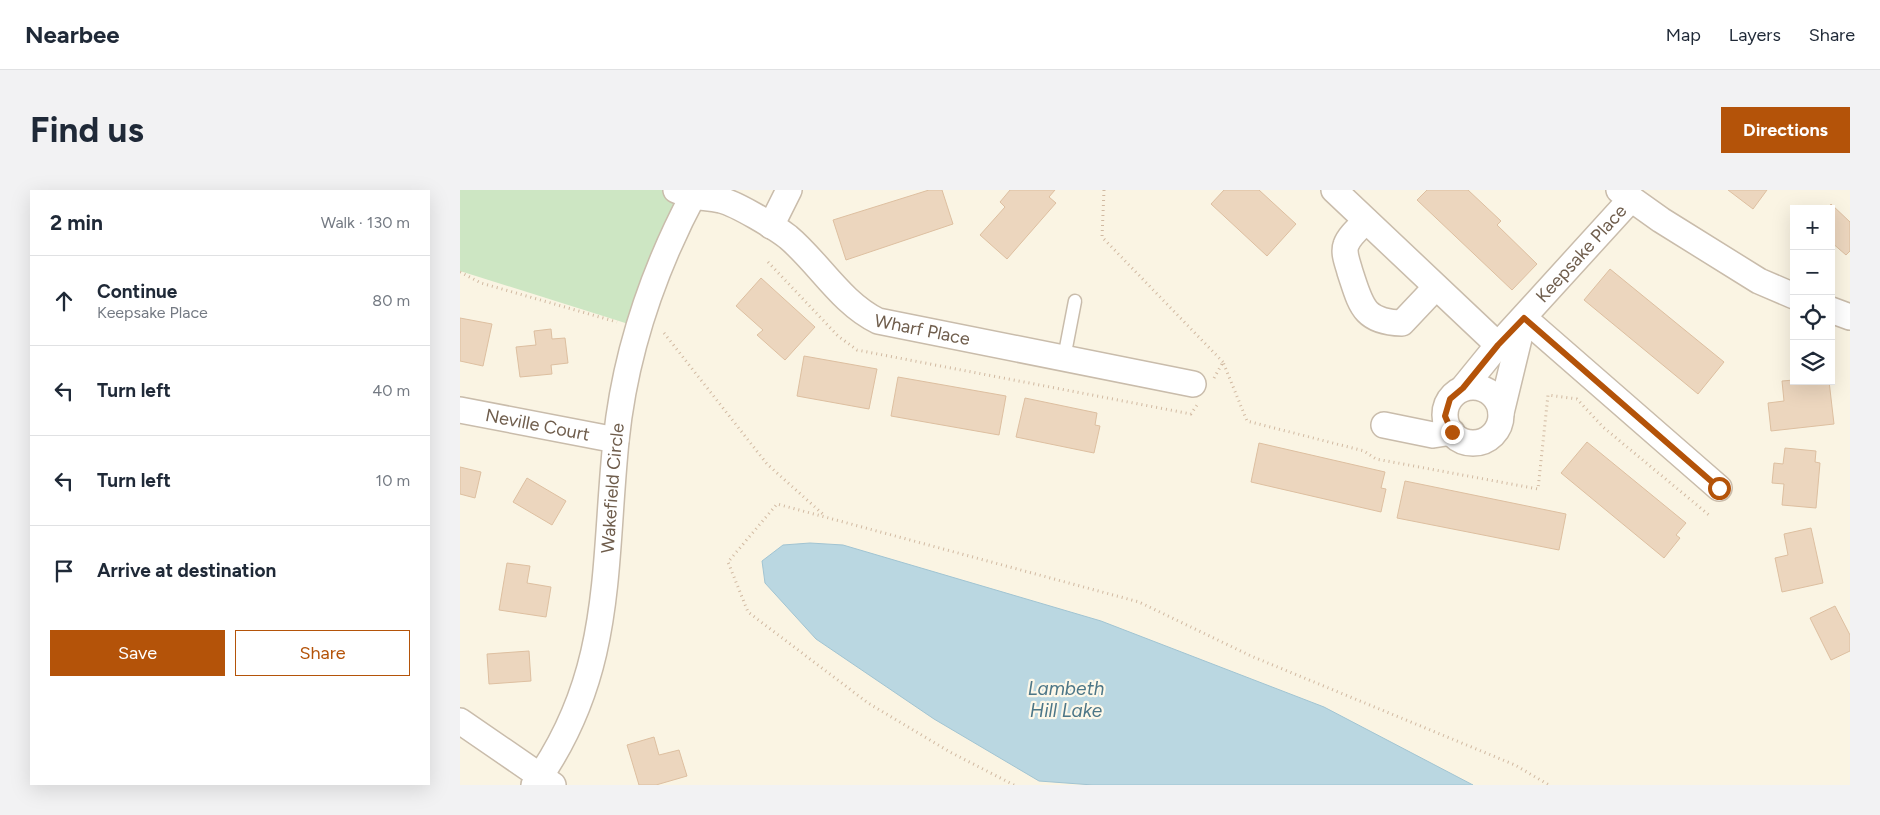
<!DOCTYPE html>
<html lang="en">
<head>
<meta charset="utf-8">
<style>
	body { margin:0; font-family:Figtree,sans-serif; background:#f2f2f3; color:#1f2937 }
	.controls { position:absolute; right:15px; top:15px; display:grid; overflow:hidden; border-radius:0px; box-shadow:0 5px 20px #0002 }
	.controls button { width:45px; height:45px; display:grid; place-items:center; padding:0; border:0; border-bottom:1px solid #e0e1e3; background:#fff; color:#1f2937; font:25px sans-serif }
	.stop { position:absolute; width:15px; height:15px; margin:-11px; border:4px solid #b45309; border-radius:50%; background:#fff }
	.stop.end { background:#b45309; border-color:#fff; box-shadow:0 1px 5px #0008 }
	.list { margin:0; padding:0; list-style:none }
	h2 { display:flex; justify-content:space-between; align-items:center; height:65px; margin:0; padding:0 20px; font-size:21px }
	h2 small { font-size:16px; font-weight:400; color:#747a83 }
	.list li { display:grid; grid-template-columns:32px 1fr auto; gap:15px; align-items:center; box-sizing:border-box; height:90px; padding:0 20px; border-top:1px solid #e0e1e3 }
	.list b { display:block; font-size:19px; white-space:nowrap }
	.list p { margin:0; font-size:16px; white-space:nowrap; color:#747a83 }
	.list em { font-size:16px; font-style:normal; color:#747a83 }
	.actions { display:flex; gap:10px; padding:15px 20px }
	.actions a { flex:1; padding:11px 0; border:1px solid #b45309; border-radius:0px; text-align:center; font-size:18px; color:#b45309 }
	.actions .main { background:#b45309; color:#fff }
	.icon { flex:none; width:28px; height:28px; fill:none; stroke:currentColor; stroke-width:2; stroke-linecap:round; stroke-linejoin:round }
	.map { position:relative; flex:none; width:1390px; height:595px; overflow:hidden; border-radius:0px }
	header { display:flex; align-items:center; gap:30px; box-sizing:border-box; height:70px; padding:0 25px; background:#fff; border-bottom:1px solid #e0e1e3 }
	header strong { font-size:24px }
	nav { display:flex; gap:28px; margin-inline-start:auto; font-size:18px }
	.intro { display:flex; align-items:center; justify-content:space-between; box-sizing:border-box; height:120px; padding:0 30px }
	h1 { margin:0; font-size:35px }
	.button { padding:12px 22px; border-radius:0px; background:#b45309; color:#fff; font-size:18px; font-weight:700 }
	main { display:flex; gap:30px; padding:0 30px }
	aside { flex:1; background:#fff; border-radius:0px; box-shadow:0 5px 20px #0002 }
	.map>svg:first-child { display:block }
	.green { fill:#cde6c3 }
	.water { fill:#bad7e1; stroke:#a1c4d2 }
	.building { fill:#ecd6be; stroke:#ddbfa0 }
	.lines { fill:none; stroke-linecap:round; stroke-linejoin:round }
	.service-casing { stroke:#c9bcab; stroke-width:15 }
	.minor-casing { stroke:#c9bcab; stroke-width:28 }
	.path { stroke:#d1b9a1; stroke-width:3; stroke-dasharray:1 4; stroke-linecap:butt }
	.service { stroke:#fff; stroke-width:12 }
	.minor { stroke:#fff; stroke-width:25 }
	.route { stroke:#b45309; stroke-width:6 }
	.labels { text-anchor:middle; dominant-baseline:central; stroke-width:4.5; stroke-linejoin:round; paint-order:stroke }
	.street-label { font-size:18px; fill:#6f5d4c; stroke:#fdf8e9 }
	.water-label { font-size:19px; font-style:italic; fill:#4c7687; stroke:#fdf8e9 }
</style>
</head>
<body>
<header>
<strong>Nearbee</strong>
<nav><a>Map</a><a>Layers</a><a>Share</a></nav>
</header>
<div class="intro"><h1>Find us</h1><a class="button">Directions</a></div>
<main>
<aside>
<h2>2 min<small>Walk · 130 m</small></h2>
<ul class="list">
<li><svg class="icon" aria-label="ahead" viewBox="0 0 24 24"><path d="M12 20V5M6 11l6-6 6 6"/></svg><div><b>Continue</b><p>Keepsake Place</p></div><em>80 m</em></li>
<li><svg class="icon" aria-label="left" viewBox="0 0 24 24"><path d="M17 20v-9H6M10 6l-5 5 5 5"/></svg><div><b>Turn left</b></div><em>40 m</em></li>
<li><svg class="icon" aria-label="left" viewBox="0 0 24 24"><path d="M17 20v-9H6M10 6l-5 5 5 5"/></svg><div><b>Turn left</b></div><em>10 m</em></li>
<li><svg class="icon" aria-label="arrive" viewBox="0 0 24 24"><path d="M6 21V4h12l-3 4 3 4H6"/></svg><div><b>Arrive at destination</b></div></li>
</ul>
<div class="actions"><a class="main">Save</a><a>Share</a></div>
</aside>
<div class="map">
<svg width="1390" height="595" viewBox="0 0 1390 595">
	<rect width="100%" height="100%" fill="#faf4e3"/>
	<path class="green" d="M0,0H249L178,137L0,81Z"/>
	<path class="water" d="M350,353L383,355L641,431L864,517L1013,595H633L579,591L474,529L356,449L305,393L302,371L323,355Z"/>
	<path class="building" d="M469,0H482L493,34L386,70L373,30Z
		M550,0H595L589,7L596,13L547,69L520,45L545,17L540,12Z
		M764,0H799L836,34L807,66L751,14Z
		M967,0H1008L1041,31L1037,35L1077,74L1052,100L957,10Z
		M1268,0H1307L1293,19Z
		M1371,14L1390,32V61L1386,65L1371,52V19H1367Z
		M1150,79L1264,172L1238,204L1124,110Z
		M301,88L355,137L325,170L297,145L303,140L276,116Z
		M0,128L32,134L23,176L0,171Z
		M91,139L92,149L105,148L108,173L91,175L92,184L60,187L56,157L76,155L74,141Z
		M344,166L417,179L409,219L337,206Z
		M1332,174H1334V191H1369L1374,234L1311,241L1308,213L1324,211L1322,191L1334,190Z
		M438,187L546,206L539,245L431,226Z
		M565,208L637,223L635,235L640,236L634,263L556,247Z
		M1127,252L1226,333L1216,345L1220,348L1204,368L1101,283Z
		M799,253L925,282L921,298L926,299L921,322L791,292Z
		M1325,258L1356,261L1355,272L1360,273L1356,318L1322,315L1324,294L1312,293L1314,273L1323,274Z
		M0,277L21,282L15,308L0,304Z
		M67,288L106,311L92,335L53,312Z
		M945,291L1106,324L1099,360L937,328Z
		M1351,338L1363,393L1322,402L1315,368L1328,365L1324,344Z
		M47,373L70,376L67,393L91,397L86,427L39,420Z
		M1375,416L1390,445V461L1371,470L1350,428Z
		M69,461L71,491L29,494L27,464Z
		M194,547L199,565L219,560L227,586L196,595H179L167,555Z"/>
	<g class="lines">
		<g class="service-casing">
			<path id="service" d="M604,168L615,111"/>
		</g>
		<g class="minor-casing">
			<g id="minor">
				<path id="s1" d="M216,0C235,9 242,6 261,10C277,14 315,37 328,47C359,73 381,113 418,131L733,194"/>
				<path d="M874,0L1038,155"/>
				<path d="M1159,0L1201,30L1299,91L1334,106"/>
				<path d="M906,31C900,37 889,46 886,55C883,63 888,74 890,82C901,115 903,132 942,133L976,97"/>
				<path d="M311,36L329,0"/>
				<path d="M1371,120L1390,127"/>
				<path d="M1064,128L1259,298"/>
				<circle cx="1013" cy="225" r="28"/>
				<path id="s2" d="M1003,198L1038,155L1171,9"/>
				<path id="s3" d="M0,220L156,250"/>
				<path d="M1041,223L1064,128"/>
				<path d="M924,235L973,245L992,242"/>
				<path d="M0,531L93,595"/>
				<path id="s4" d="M74,595C154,484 143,379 156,251C165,162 194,78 236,0"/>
			</g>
		</g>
		<path class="path" d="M644,0L642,47L763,172
			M308,72L378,146L397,160L731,224L737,215
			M0,82L21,93L157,132
			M204,143L307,274L365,326
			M754,188L763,172L787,231L904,261L916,269L1078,299L1088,205L1117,209L1143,237L1249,325
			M554,595L490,562L408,513L288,422L268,372L317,314L679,412L791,466L1055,575L1089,595"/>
		<use href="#service" class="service"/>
		<use href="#minor" class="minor"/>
	</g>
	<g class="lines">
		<path class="route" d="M992,242L985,226L990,209L1003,198L1038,155L1064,128L1259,298"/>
	</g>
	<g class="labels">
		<g class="street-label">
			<text stroke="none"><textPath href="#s2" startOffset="179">Keepsake Place</textPath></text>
			<text stroke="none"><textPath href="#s1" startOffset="292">Wharf Place</textPath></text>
			<text stroke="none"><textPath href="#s3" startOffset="79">Neville Court</textPath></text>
			<text stroke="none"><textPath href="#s4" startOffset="312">Wakefield Circle</textPath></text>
		</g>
		<g class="water-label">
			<text x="606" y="498">Lambeth<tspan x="606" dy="22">Hill Lake</tspan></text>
		</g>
	</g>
</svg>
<div class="controls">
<button>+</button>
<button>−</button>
<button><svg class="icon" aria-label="locate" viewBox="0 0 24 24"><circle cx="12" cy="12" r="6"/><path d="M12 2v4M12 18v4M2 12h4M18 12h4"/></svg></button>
<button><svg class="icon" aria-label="layers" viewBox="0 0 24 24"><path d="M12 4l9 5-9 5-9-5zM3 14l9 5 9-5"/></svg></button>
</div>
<div class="stop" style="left:1259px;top:298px"></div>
<div class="stop end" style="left:992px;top:242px"></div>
</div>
</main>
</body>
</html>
